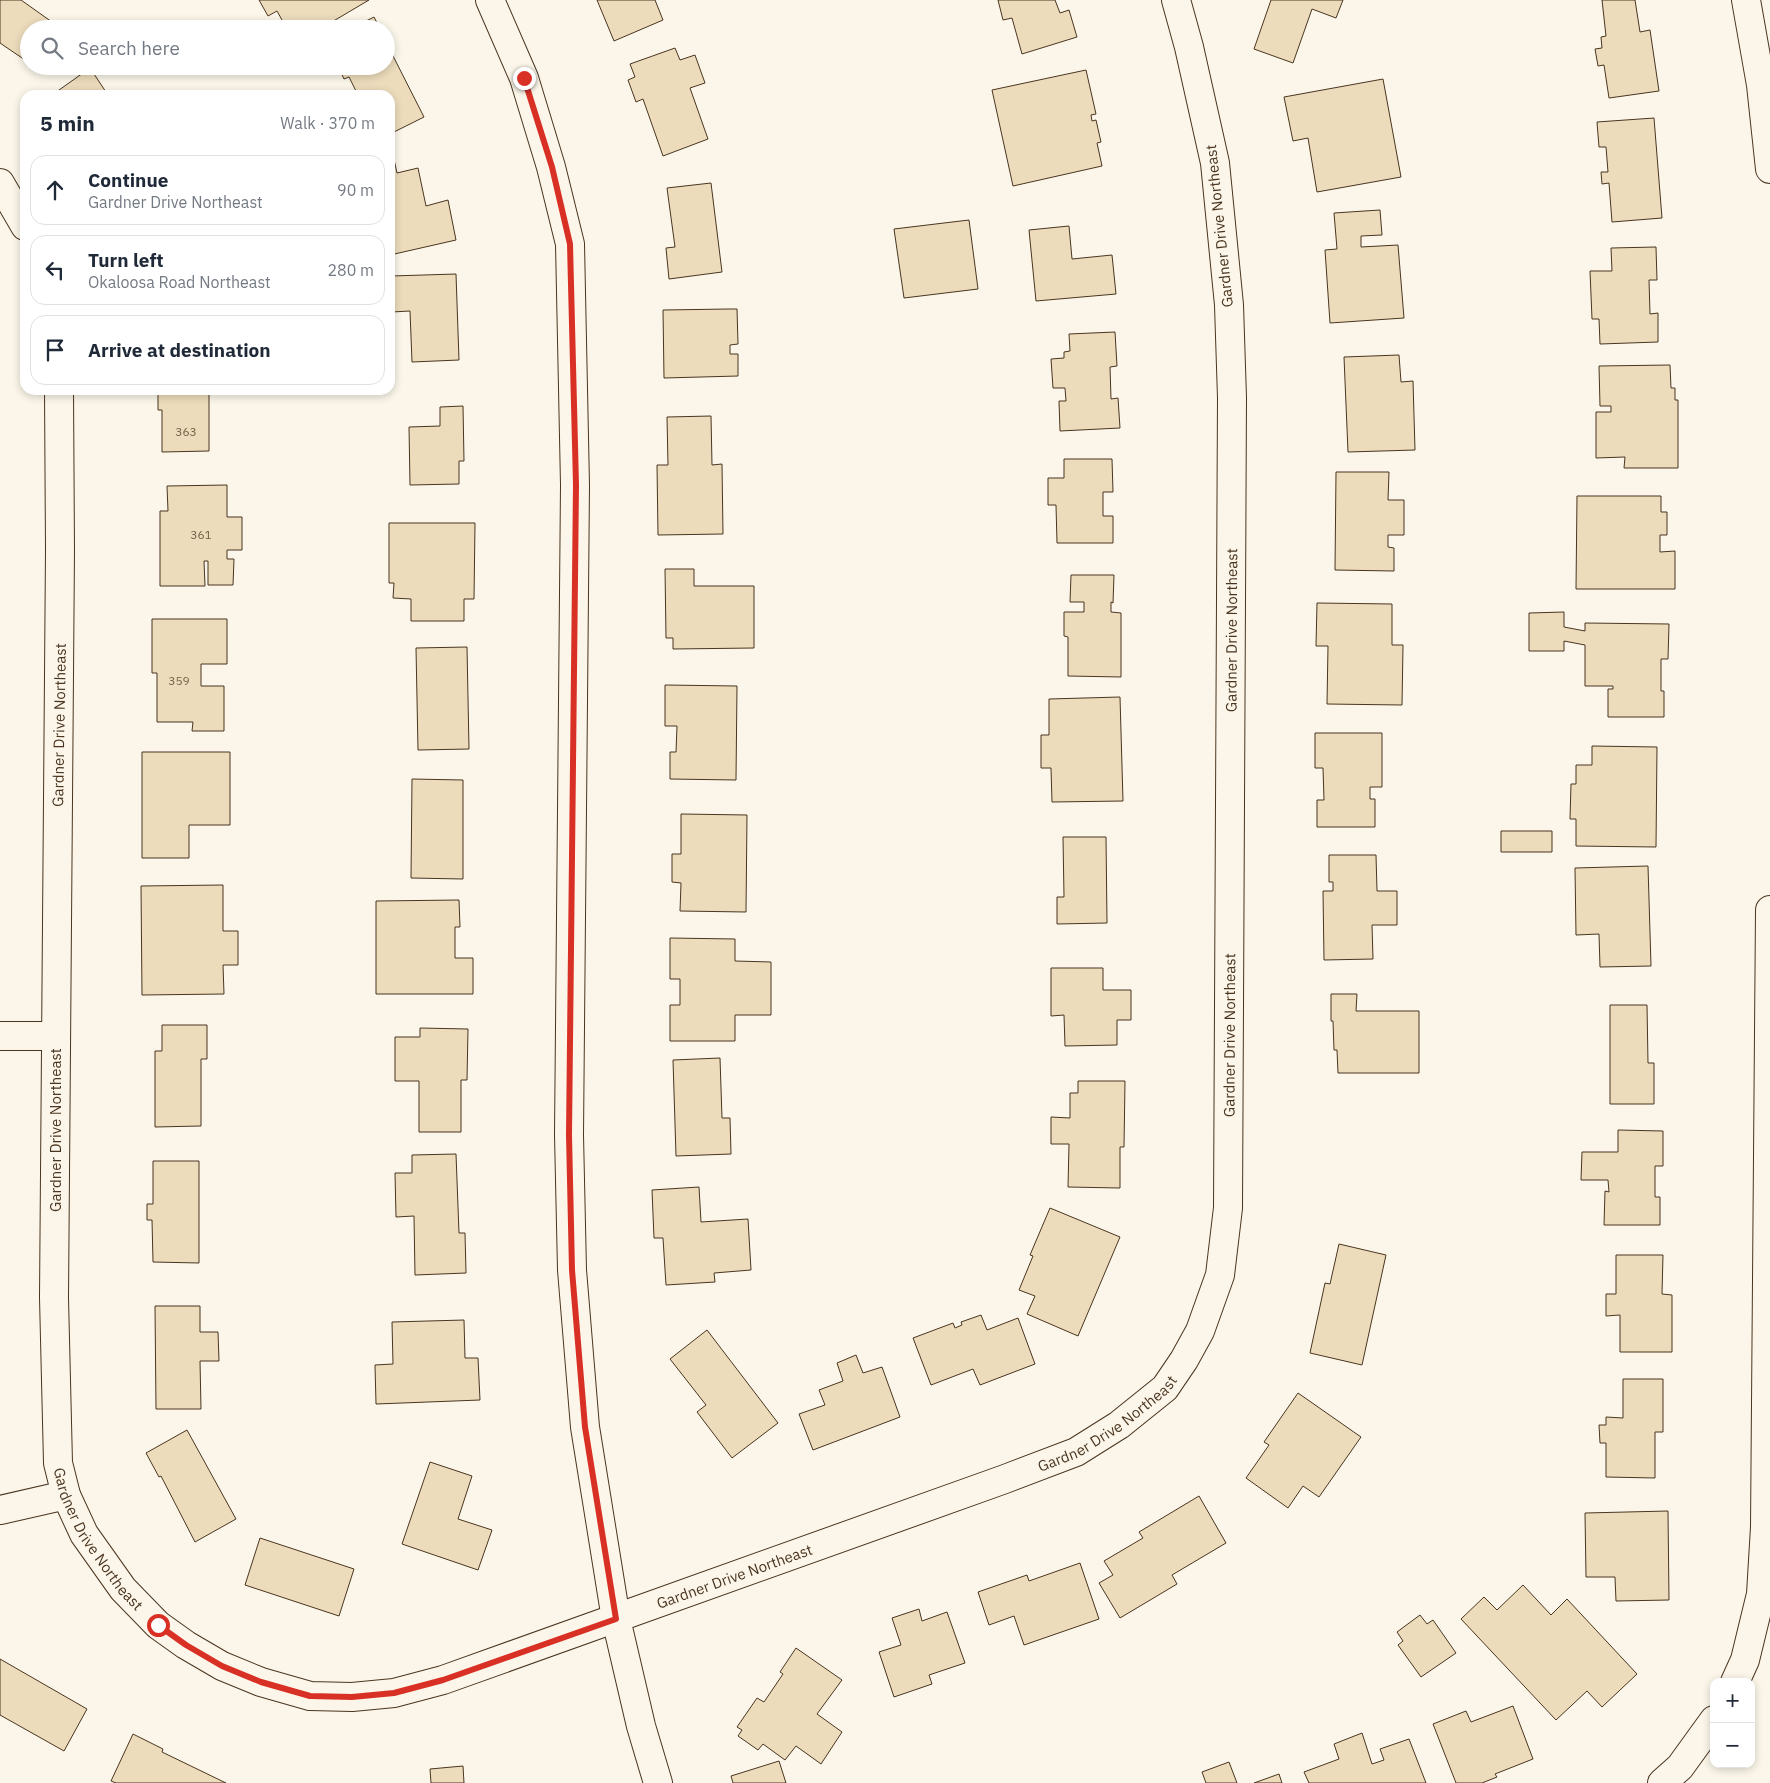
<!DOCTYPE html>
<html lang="en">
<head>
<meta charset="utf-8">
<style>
	body { margin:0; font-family:"IBM Plex Sans",sans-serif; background:#f6f6f7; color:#1f2937 }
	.controls { position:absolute; right:15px; bottom:15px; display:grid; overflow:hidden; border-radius:10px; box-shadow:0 2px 8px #0003 }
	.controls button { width:45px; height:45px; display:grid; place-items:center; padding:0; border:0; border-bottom:1px solid #e0e1e3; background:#fff; color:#1f2937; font:25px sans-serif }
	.stop { position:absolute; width:15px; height:15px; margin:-11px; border:4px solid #d93025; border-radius:50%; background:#fff }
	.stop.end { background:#d93025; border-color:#fff; box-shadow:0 1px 5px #0008 }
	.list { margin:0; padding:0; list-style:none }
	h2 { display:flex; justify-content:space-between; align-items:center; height:65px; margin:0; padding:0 20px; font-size:21px }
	h2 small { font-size:16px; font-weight:400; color:#747a83 }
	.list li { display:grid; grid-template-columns:32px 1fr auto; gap:15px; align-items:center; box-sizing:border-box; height:70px; margin:0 10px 10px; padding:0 10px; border:1px solid #e0e1e3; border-radius:15px }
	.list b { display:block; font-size:19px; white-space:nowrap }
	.list p { margin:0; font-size:16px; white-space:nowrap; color:#747a83 }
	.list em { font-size:16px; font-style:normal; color:#747a83 }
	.icon { flex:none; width:28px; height:28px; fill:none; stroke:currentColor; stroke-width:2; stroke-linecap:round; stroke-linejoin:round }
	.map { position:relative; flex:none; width:1770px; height:1783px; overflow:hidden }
	.search { position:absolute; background:#fff; box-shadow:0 2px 8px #0003; left:20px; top:20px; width:375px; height:55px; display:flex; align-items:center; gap:12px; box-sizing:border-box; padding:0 18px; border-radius:28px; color:#747a83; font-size:19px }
	.panel { position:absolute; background:#fff; box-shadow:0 2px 8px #0003; left:20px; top:90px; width:375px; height:305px; border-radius:15px }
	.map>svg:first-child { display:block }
	.building { fill:#ecdcbc; stroke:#4a3520 }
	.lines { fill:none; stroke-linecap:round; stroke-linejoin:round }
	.minor-casing { stroke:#4a3520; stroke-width:30 }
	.minor { stroke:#fbf6e9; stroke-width:28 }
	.route { stroke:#d93025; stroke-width:6 }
	.labels { text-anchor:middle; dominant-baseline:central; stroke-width:4; stroke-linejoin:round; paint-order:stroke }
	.number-label { font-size:12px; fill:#725f47 }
	.street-label { font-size:15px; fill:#4a3520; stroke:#fbf6e9 }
</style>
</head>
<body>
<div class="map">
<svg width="1770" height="1783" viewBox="0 0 1770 1783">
	<rect width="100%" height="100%" fill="#fbf6e9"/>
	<path class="building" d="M0,0H21L52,22L47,29H29V55L25,60L0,43Z
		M259,0H369L320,29H287L277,11L268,16Z
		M597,0H655L663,20L614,41Z
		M998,0H1055L1060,13L1069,10L1077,37L1022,54L1012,18L1003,20Z
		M1271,0H1343L1336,18L1312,9L1293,63L1254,49Z
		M1602,0H1635L1640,32L1650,30L1659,91L1609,98L1604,65L1598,66L1595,49L1602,48L1601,37L1606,36Z
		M374,17L380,29H350Z
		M675,48L680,60L695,55L705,83L690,88L708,139L663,156L643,99L636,102L628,80L635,77L630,64Z
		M390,50L424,117L390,134V95H351L350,94L356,91L349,77L344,79L338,66H386V52Z
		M90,68L108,95H52Z
		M1086,70L1096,114L1091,115L1092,121L1096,120L1101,142L1097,143L1102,166L1013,186L992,90Z
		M1383,79L1401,177L1317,192L1308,138L1293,141L1284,97Z
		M1654,118L1662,218L1612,222L1609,183L1602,184L1601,172H1608L1606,147H1599L1597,122Z
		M390,155H393L397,173L418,168L426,206L448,200L456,240L390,255Z
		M711,183L722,272L669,279L666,248L675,247L667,188Z
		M1380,210L1382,235L1361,236V247L1398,245L1404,318L1330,323L1325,250L1337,249L1334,213Z
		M969,220L978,289L904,298L894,229Z
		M1069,226L1072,259L1112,255L1116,294L1036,301L1029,230Z
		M1656,247L1657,280H1649L1650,314L1658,313V342L1600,344L1599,319H1592L1590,271H1612L1611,248Z
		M456,274L459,360L412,362L410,311L392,312L391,276Z
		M729,309H737L738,344L730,345V354H738V376L664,378L663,310Z
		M1115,332L1117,366L1110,367L1111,399L1118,398L1120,428L1060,431L1059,401H1066L1065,388H1053L1051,359L1064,358V352L1070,351L1069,334Z
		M1399,355L1401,382L1413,381L1415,450L1348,452L1344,357Z
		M1670,365L1671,388H1675V400H1678V468H1624L1625,457L1596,458V412H1611V406H1600L1599,366Z
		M158,390H209V451L162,452V410H158Z
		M463,406L464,461H459V484L410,485L409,427L440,426V407Z
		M711,416L712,465L722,464L723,534L658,535L657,465H668L667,417Z
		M1064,459H1112L1113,492H1103V516H1113V543H1057L1056,505H1048V478H1064Z
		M1336,472H1389L1388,500H1404V535H1388V547L1394,548V571L1335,570Z
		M227,485V517H242V550H227V559H234L233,585H208V561H204L205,586H160V511H168L167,486Z
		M1577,496H1661V512H1667V535H1660V552L1675,551V589H1576Z
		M389,523H475L474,599H464V621H411V599L393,598L394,583H389Z
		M665,569H694V586H754V648L673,649V638H666Z
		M1071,575H1114L1113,603L1111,602V612L1121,613V677L1068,676V637L1064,636V612H1084V602H1070Z
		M1317,603L1392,604V645H1403L1402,705L1327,704L1328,646H1316Z
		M1564,612V627L1585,631V623L1669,624L1668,659H1661V691H1664V717H1608V689H1613V686H1585V645L1564,641V651H1529V613Z
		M152,619H227V664H201V686H224V731H192L193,722H157V673H152Z
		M467,647L469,749L418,750L416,648Z
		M665,685L737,686L736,780L670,779V752H676L677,726H665Z
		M1120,697L1123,801L1052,802L1051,768H1041V735H1049V699Z
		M1315,733H1382V787H1370V799H1375V827H1317V800H1324L1323,768H1315Z
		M1592,746L1657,747L1656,847L1576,846V819H1570L1571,784H1576V765H1592Z
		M142,752H230V825H189V858H142Z
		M412,779L463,780V879L411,878Z
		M681,814L747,815L746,912L680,911L681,883L672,882V854H681Z
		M1501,831H1552V852H1501Z
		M1063,837H1106L1107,923L1057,924V897H1064Z
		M1329,855H1376L1377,891H1397V925H1372L1373,959L1324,960L1323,891H1333V882H1329Z
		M1648,866L1651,966L1600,967L1599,934L1576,935L1575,868Z
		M223,885V931H238V965H223L224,994L142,995L141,886Z
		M459,900L460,927H455V958H473V994H376V901Z
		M670,938L735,939V961L771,962V1015H735V1041H670V1005H680V979H670Z
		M1051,968H1103V990H1131V1020H1117V1045L1065,1046L1064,1015L1051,1016Z
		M1331,994H1357L1356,1011H1419V1073H1338L1337,1050H1334L1333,1021H1331Z
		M1610,1005H1647L1648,1063H1654V1104H1610Z
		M162,1025H207V1059H201V1126L155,1127V1051H162Z
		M420,1028L468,1029L467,1080H461V1132H419V1081H395V1037H420Z
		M720,1058L722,1118H730L731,1154L676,1156L673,1060Z
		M1078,1081H1125L1124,1147H1120V1188L1068,1187L1069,1144H1051V1117L1070,1118V1093H1078Z
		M1618,1130L1663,1131V1166H1655V1197H1660V1225H1604L1605,1191L1609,1192L1608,1180H1581L1582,1152H1618Z
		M456,1154L459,1233H465L466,1273L415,1275L414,1216L396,1217L395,1173H412V1155Z
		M153,1161H199V1263L153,1262L152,1220H147V1204H153Z
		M699,1187L701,1222L748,1219L751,1270L714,1273L715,1282L666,1285L663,1238H654L652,1190Z
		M1050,1208L1120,1237L1078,1336L1027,1314L1035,1296L1019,1290L1033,1256L1030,1255Z
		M1339,1244L1386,1255L1362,1365L1310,1353L1325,1283L1330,1284Z
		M1616,1255H1663L1662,1294L1672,1295V1352H1620V1315L1606,1316V1294H1616Z
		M155,1306H200V1332H218L219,1361H200L201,1409H156Z
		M981,1315L987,1330L1018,1318L1035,1364L980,1385L973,1369L931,1385L913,1338L953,1323L955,1328L962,1325L961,1322Z
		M464,1320L465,1358H478L480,1400L376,1404L375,1365L393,1364L392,1322Z
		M707,1330L778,1423L732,1458L697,1412L706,1405L670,1359Z
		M856,1355L863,1373L882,1367L900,1417L813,1450L799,1414L825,1405L819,1390L843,1381L837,1363Z
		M1623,1379H1663V1432H1655V1478L1606,1477V1443H1600L1599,1425H1606V1417L1623,1418Z
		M1298,1393L1361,1437L1319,1497L1303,1486L1288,1508L1246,1478L1269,1445L1264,1442Z
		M187,1430L236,1519L195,1542L161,1476L159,1477L146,1453Z
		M430,1462L472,1476L458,1519L492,1530L478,1570L402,1544Z
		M1199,1496L1226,1543L1172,1575L1177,1584L1120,1618L1099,1583L1113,1575L1104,1561L1143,1538L1139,1532Z
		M1668,1511L1669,1600L1616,1601L1615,1577H1586L1585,1513Z
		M260,1538L354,1569L339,1616L245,1585Z
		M1080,1563L1099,1619L1024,1645L1014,1616L989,1625L978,1592L1027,1575L1029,1581Z
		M1523,1585L1551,1615L1567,1599L1637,1674L1602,1707L1587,1691L1556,1720L1461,1619L1484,1597L1497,1610Z
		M919,1609L922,1621L947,1612L965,1663L929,1675L932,1684L894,1697L879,1652L901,1645L892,1618Z
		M1420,1615L1427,1624L1433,1620L1456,1653L1421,1677L1398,1645L1403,1641L1397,1632Z
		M796,1648L842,1680L817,1714L842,1732L821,1764L796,1746L785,1760L763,1744L758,1750L738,1736L742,1730L737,1727L757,1698L764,1702L783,1674L780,1672Z
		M0,1659L87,1709L64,1751L0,1715Z
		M1513,1706L1533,1759L1495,1774L1497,1777L1482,1783H1456L1433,1724L1466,1711L1471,1722Z
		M1362,1733L1372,1764L1384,1760L1380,1749L1409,1739L1426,1783H1309L1304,1772L1339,1759L1334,1744Z
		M133,1734L163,1749L162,1752L226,1783H116L111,1781Z
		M779,1761L786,1783H733L731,1776Z
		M1229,1762L1237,1783H1206L1202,1772Z
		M463,1766L464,1783H431L430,1769Z
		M1279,1774L1282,1783H1254Z"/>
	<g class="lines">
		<g class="minor-casing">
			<g id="minor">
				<path d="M490,0L524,78L551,167L570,244L575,485L569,1135L572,1270L585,1427L616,1619L641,1726L658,1783"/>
				<path d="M1746,0L1761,85L1770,169"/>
				<path d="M0,183L25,226"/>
				<path id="s1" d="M59,390L60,550L54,1298L58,1463L66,1495L84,1534L123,1589L158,1625L186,1645L222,1666L261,1682L310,1696L352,1697L394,1693L443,1680L1005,1479L1076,1452L1119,1425L1165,1388L1184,1360L1200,1331L1220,1275L1228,1208L1232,398L1229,305L1215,163L1189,47L1176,0"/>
				<path d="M0,1036H56"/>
				<path d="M0,1510L66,1495"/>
				<path d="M1735,1682L1745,1660L1761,1594L1765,1527L1770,910"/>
				<path d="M1662,1783L1680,1767L1714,1720"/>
			</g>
		</g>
		<use href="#minor" class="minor"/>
	</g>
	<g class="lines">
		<path class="route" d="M158,1625L186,1645L222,1666L261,1682L310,1696L352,1697L394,1693L443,1680L616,1619L585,1427L572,1270L569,1135L576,485L570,244L552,167L524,78"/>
	</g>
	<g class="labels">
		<g class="number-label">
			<text x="186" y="431">363</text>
			<text x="201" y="534">361</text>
			<text x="179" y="680">359</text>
		</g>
		<g class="street-label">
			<text transform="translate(1219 226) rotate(-96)">Gardner Drive Northeast</text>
			<text stroke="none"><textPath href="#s1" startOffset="3125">Gardner Drive Northeast</textPath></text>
			<text transform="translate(59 725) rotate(-89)">Gardner Drive Northeast</text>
			<text stroke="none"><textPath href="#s1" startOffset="2720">Gardner Drive Northeast</textPath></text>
			<text transform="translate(55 1130) rotate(-90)">Gardner Drive Northeast</text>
			<text stroke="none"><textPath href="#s1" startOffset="2285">Gardner Drive Northeast</textPath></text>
			<text stroke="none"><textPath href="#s1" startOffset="1160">Gardner Drive Northeast</textPath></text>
			<text stroke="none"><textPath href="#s1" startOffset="1880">Gardner Drive Northeast</textPath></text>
		</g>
	</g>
</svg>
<div class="controls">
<button>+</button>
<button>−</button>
</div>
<div class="stop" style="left:158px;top:1625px"></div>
<div class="stop end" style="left:524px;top:78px"></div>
<div class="search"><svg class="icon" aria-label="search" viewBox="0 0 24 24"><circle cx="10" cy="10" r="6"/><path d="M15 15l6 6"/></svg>Search here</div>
<section class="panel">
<h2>5 min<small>Walk · 370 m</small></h2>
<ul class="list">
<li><svg class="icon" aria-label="ahead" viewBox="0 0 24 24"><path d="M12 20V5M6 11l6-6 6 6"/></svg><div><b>Continue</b><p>Gardner Drive Northeast</p></div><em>90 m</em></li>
<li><svg class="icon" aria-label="left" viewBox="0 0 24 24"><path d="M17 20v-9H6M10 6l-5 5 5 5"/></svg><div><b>Turn left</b><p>Okaloosa Road Northeast</p></div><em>280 m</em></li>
<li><svg class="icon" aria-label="arrive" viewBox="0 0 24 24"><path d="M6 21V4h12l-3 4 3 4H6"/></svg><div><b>Arrive at destination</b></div></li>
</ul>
</section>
</div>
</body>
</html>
